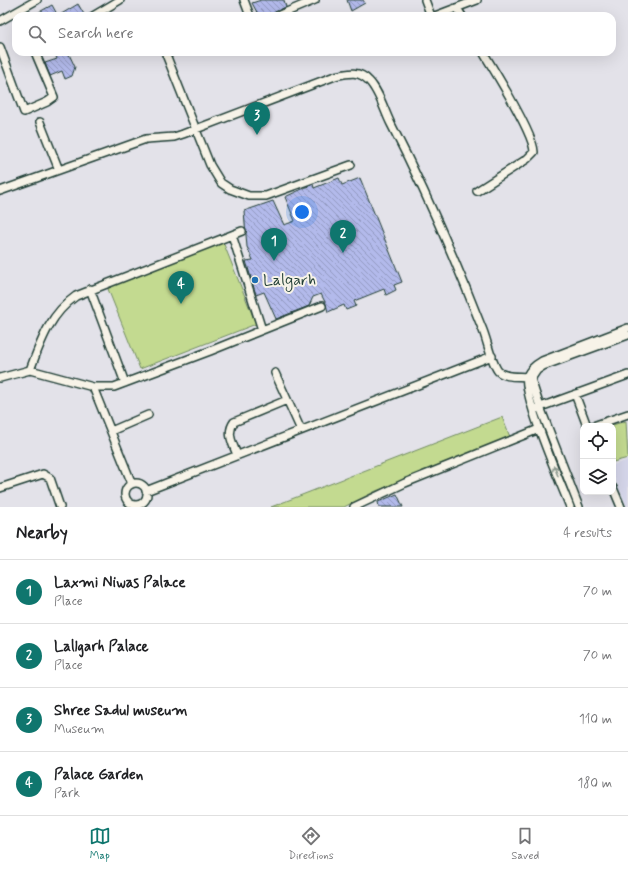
<!DOCTYPE html>
<html lang="en">
<head>
<meta charset="utf-8">
<style>
	body { margin:0; font-family:Mynerve,sans-serif; background:#f6f6f6; color:#202124 }
	.controls { position:absolute; right:12px; bottom:12px; display:grid; overflow:hidden; border-radius:8px; box-shadow:0 4px 16px #0002 }
	.controls button { width:36px; height:36px; display:grid; place-items:center; padding:0; border:0; border-bottom:1px solid #e0e0e0; background:#fff; color:#202124; font:20px sans-serif }
	.you { position:absolute; left:302px; top:212px; width:14px; height:14px; margin:-10px; border:3px solid #fff; border-radius:50%; background:#1a73e8; box-shadow:0 0 0 6px #1a73e833 }
	.badge { display:grid; place-items:center; width:26px; height:26px; border-radius:50%; background:#0f766e; color:#fff; font-size:13px; font-weight:700 }
	.pin { position:absolute; translate:-50% -33px; filter:drop-shadow(0 1px 2px #0008) }
	.pin::after { content:''; position:absolute; top:21px; width:14px; height:12px; background:inherit; clip-path:polygon(0 0,100% 0,50% 100%) }
	.list { margin:0; padding:0; list-style:none }
	h2 { display:flex; justify-content:space-between; align-items:center; height:52px; margin:0; padding:0 16px; font-size:17px }
	h2 small { font-size:13px; font-weight:400; color:#757577 }
	.list li { display:grid; grid-template-columns:26px 1fr auto; gap:12px; align-items:center; box-sizing:border-box; height:64px; padding:0 16px; border-top:1px solid #e0e0e0 }
	.list b { display:block; font-size:15px; white-space:nowrap }
	.list p { margin:0; font-size:13px; white-space:nowrap; color:#757577 }
	.list em { font-size:13px; font-style:normal; color:#757577 }
	.icon { flex:none; width:22px; height:22px; fill:none; stroke:currentColor; stroke-width:2; stroke-linecap:round; stroke-linejoin:round }
	.map { position:relative; flex:none; width:628px; height:507px; overflow:hidden }
	.search { position:absolute; background:#fff; box-shadow:0 4px 16px #0002; left:12px; right:12px; top:12px; height:44px; display:flex; align-items:center; gap:10px; box-sizing:border-box; padding:0 14px; border-radius:12px; color:#757577; font-size:15px }
	.sheet { height:308px; background:#fff }
	nav { display:flex; justify-content:space-around; align-items:center; box-sizing:border-box; height:56px; border-top:1px solid #e0e0e0; background:#fff; font-size:11px; color:#757577 }
	nav a { display:grid; justify-items:center; gap:2px }
	nav .on { color:#0f766e }
	.map>svg:first-child { display:block }
	.built { fill:#d5d6ea }
	.green { fill:#c3da90; stroke:#718c62 }
	.building { fill:url(#building-back-hatch); stroke:#1f3d34 }
	.lines { fill:none; stroke-linecap:round; stroke-linejoin:round }
	.minor-casing { stroke:#1f3d34; stroke-width:10 }
	.minor { stroke:#f7f3e8; stroke-width:7 }
	.oneway { stroke:#8b988e }
	.poi-dot { fill:#1f6fb2; stroke:#f7f3e8; stroke-width:1.5 }
	.labels { text-anchor:middle; dominant-baseline:central; stroke-width:4; stroke-linejoin:round; paint-order:stroke }
	.poi-label { font-size:16px; fill:#1f3d34; stroke:#f7f3e8; text-anchor:start }
</style>
</head>
<body>
<div class="map">
<svg width="628" height="507" viewBox="0 0 628 507">
	<defs>
		<pattern id="building-back-hatch" width="6" height="6" patternUnits="userSpaceOnUse"><rect width="6" height="6" fill="#b3baeb"/><path d="M-1 5l2 2M0 0l6 6M5-1l2 2" fill="none" stroke="#9198bf"/></pattern>
	</defs>
	<rect width="100%" height="100%" fill="#e3e2e9"/>
	<filter id="ink" filterUnits="userSpaceOnUse"><feTurbulence type="fractalNoise" baseFrequency=".025" numOctaves="2"/><feDisplacementMap in="SourceGraphic" scale="8" xChannelSelector="R" yChannelSelector="G"/><feConvolveMatrix kernelMatrix="1 2 1 2 8 2 1 2 1" color-interpolation-filters="sRGB"/></filter>
	<g filter="url(#ink)">
		<path class="built" d="M628,460V505L627,506L613,475V465Z"/>
		<path class="green" d="M223,242L256,324L140,369L106,284Z
			M502,417L510,437L376,491L344,507H271Z
			M626,421L628,458L613,462V426H609Z"/>
		<path class="building" d="M261,0H284L286,7L275,12L271,16H259L252,3Z
			M347,0H363L365,3L351,11Z
			M78,4L85,16H32L52,5L58,16Z
			M54,52H68L75,67L72,76L65,79L62,71L50,76L45,63L57,59Z
			M339,178L342,185L360,178L402,282L394,285L396,290L386,295L384,289L354,301L356,306L346,310L344,305L328,312L326,304L321,294L313,297L309,306L276,319L264,292L256,295L246,261L253,260L247,247L244,211L273,201L284,225L295,221L285,197L313,184L314,188Z
			M397,494L403,507H379L378,502Z"/>
		<g class="lines">
			<g class="minor-casing">
				<path id="minor" d="M244,0L250,16
					M425,0L431,16
					M457,8L462,16
					M93,16L120,0
					M277,16L315,0
					M435,16L477,0
					M0,21L37,0
					M0,47L24,112L47,102L54,97L35,52
					M165,52L210,165L221,183L230,189L249,196H266L351,165
					M40,122L59,170
					M0,191L146,139L174,137L183,134L335,76C348,73 359,70 369,81C379,91 384,110 391,124C425,190 455,259 482,328C487,339 491,362 498,371C505,378 518,376 527,377
					M477,191L527,159L534,152C534,134 494,70 483,52
					M232,235L262,330
					M90,289L125,383
					M30,370C41,341 50,314 76,296L242,231
					M275,373L301,430
					M0,378L30,370L93,387H114L210,351L322,306
					M93,387L132,484
					M575,394L587,426
					M535,409L628,375
					M593,426L628,414
					M111,431L148,415
					M237,455C233,444 226,433 234,422L287,400
					M125 494a11 11 0 1 1 22 0a11 11 0 1 1-22 0Z
					M0,488L43,474L50,478L60,507
					M613,488L621,507
					M146,491L492,356
					M354,507L405,483L539,429
					M570,507C561,484 522,395 527,376C530,369 535,365 542,361L628,328
					M579,507L540,407L531,379L537,370L543,366L628,335"/>
			</g>
			<use href="#minor" class="minor"/>
		</g>
		<defs><path id="oneway-shaft" d="M-6 0H5M1.5-3L5.5 0L1.5 3" fill="none" stroke-width="1.6" stroke-linecap="round" stroke-linejoin="round"/></defs>
		<use class="oneway" href="#oneway-shaft" transform="translate(556 471) rotate(-112)"/>
	</g>
	<circle class="poi-dot" cx="255" cy="280" r="4"/>
	<g class="labels">
		<g class="poi-label">
			<text x="263" y="280">Lalgarh</text>
		</g>
	</g>
</svg>
<div class="controls">
<button><svg class="icon" aria-label="locate" viewBox="0 0 24 24"><circle cx="12" cy="12" r="6"/><path d="M12 2v4M12 18v4M2 12h4M18 12h4"/></svg></button>
<button><svg class="icon" aria-label="layers" viewBox="0 0 24 24"><path d="M12 4l9 5-9 5-9-5zM3 14l9 5 9-5"/></svg></button>
</div>
<div class="you"></div>
<div class="pin badge" style="left:274px;top:261px">1</div>
<div class="pin badge" style="left:343px;top:253px">2</div>
<div class="pin badge" style="left:257px;top:135px">3</div>
<div class="pin badge" style="left:181px;top:304px">4</div>
<div class="search"><svg class="icon" aria-label="search" viewBox="0 0 24 24"><circle cx="10" cy="10" r="6"/><path d="M15 15l6 6"/></svg>Search here</div>
</div>
<section class="sheet">
<h2>Nearby<small>4 results</small></h2>
<ul class="list">
<li><span class="badge">1</span><div><b>Laxmi Niwas Palace</b><p>Place</p></div><em>70 m</em></li>
<li><span class="badge">2</span><div><b>Lallgarh Palace</b><p>Place</p></div><em>70 m</em></li>
<li><span class="badge">3</span><div><b>Shree Sadul museum</b><p>Museum</p></div><em>110 m</em></li>
<li><span class="badge">4</span><div><b>Palace Garden</b><p>Park</p></div><em>180 m</em></li>
</ul>
</section>
<nav>
<a class="on"><svg class="icon" aria-label="map" viewBox="0 0 24 24"><path d="M3 6l6-2 6 2 6-2v14l-6 2-6-2-6 2zM9 4v14M15 6v14"/></svg>Map</a>
<a><svg class="icon" aria-label="directions" viewBox="0 0 24 24"><path d="M12 3l9 9-9 9-9-9zM9 14v-3h6M13 9l2 2-2 2"/></svg>Directions</a>
<a><svg class="icon" aria-label="saved" viewBox="0 0 24 24"><path d="M7 4h10v16l-5-4-5 4z"/></svg>Saved</a>
</nav>
</body>
</html>
